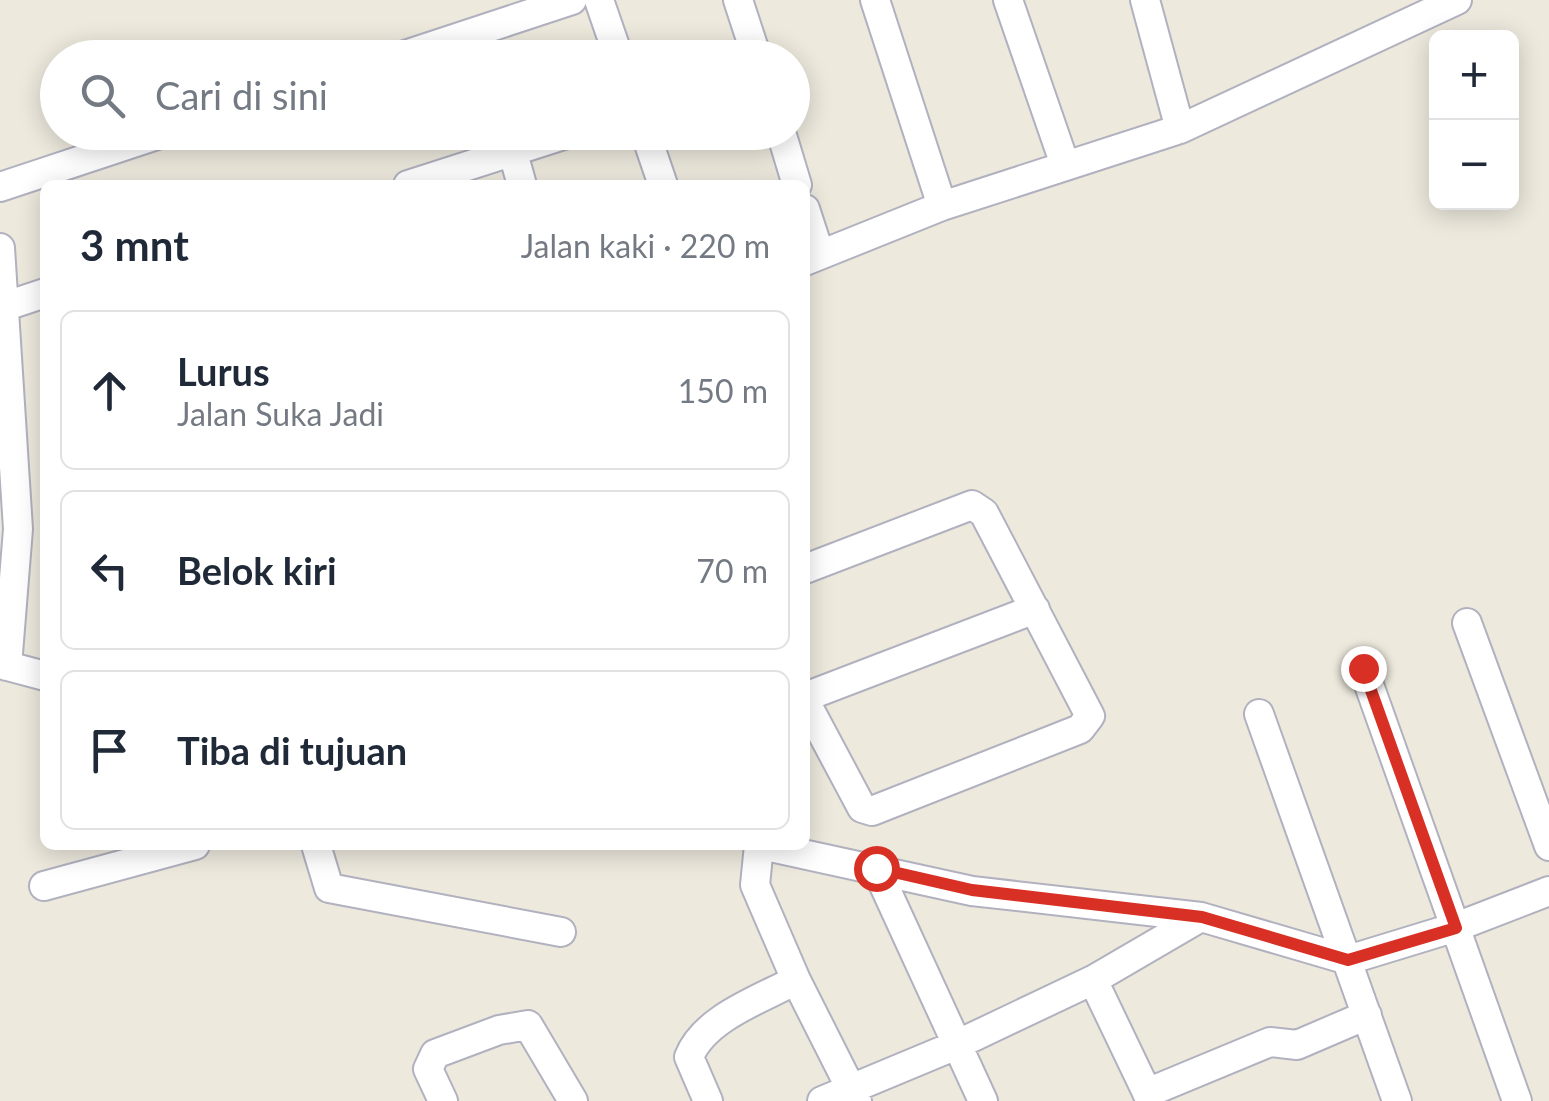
<!DOCTYPE html>
<html lang="id">
<head>
<meta charset="utf-8">
<style>
	body { margin:0; font-family:Lato,sans-serif; background:#f6f6f7; color:#1f2937 }
	.controls { position:absolute; right:30px; top:30px; display:grid; overflow:hidden; border-radius:15px; box-shadow:0 5px 25px #0003 }
	.controls button { width:90px; height:90px; display:grid; place-items:center; padding:0; border:0; border-bottom:2px solid #e0e1e3; background:#fff; color:#1f2937; font:50px sans-serif }
	.stop { position:absolute; width:30px; height:30px; margin:-22px; border:8px solid #d93025; border-radius:50%; background:#fff }
	.stop.end { background:#d93025; border-color:#fff; box-shadow:0 2px 10px #0008 }
	.list { margin:0; padding:0; list-style:none }
	h2 { display:flex; justify-content:space-between; align-items:center; height:130px; margin:0; padding:0 40px; font-size:42px }
	h2 small { font-size:32px; font-weight:400; color:#747a83 }
	.list li { display:grid; grid-template-columns:65px 1fr auto; gap:30px; align-items:center; box-sizing:border-box; height:160px; margin:0 20px 20px; padding:0 20px; border:2px solid #e0e1e3; border-radius:15px }
	.list b { display:block; font-size:38px; white-space:nowrap }
	.list p { margin:0; font-size:32px; white-space:nowrap; color:#747a83 }
	.list em { font-size:32px; font-style:normal; color:#747a83 }
	.icon { flex:none; width:55px; height:55px; fill:none; stroke:currentColor; stroke-width:2; stroke-linecap:round; stroke-linejoin:round }
	.map { position:relative; flex:none; width:1549px; height:1101px; overflow:hidden }
	.search { position:absolute; background:#fff; box-shadow:0 5px 25px #0003; left:40px; top:40px; width:770px; height:110px; display:flex; align-items:center; gap:25px; box-sizing:border-box; padding:0 35px; border-radius:55px; color:#747a83; font-size:38px }
	.panel { position:absolute; background:#fff; box-shadow:0 5px 25px #0003; left:40px; top:180px; width:770px; height:670px; border-radius:15px }
	.map>svg:first-child { display:block }
	.lines { fill:none; stroke-linecap:round; stroke-linejoin:round }
	.minor-casing { stroke:#b1b1bf; stroke-width:32 }
	.minor { stroke:#fff; stroke-width:28 }
	.route { stroke:#d93025; stroke-width:12 }
</style>
</head>
<body>
<div class="map">
<svg width="1549" height="1101" viewBox="0 0 1549 1101">
	<rect width="100%" height="100%" fill="#ede9dd"/>
	<g class="lines">
		<g class="minor-casing">
			<path id="minor" d="M599,0L619,58
				M738,0L757,58
				M875,0L942,206
				M1008,0L1065,165
				M396,58L572,0
				M1180,129L1457,0
				M645,132L663,185
				M781,132L797,185
				M513,153L522,185
				M408,185L573,132
				M0,187L166,132
				M805,209L820,255
				M0,248L18,529L7,666
				M805,261L942,206L1180,129L1145,0
				M6,306L45,293
				M805,569L972,505L984,513L1090,716L1080,729L872,811L862,808L805,701
				M1467,623L1549,846
				M0,664L45,676
				M1363,668L1517,1101
				M805,697L1035,609
				M1259,714L1397,1101
				M316,845L329,888L561,932
				M759,845L755,885L796,980L857,1101
				M761,845L972,891L1201,917L1348,960L1456,927L1549,891
				M876,868L983,1101
				M44,886L195,845
				M1093,980L1151,1101
				M1147,1093L1270,1042L1297,1045L1367,1015
				M443,1101L428,1069L435,1054L499,1030L528,1025L573,1101
				M708,1101L689,1057C704,1018 761,999 796,980
				M822,1101L954,1046L1093,980L1201,917"/>
		</g>
		<use href="#minor" class="minor"/>
	</g>
	<g class="lines">
		<path class="route" d="M876,868L972,890L1202,917L1348,960L1456,928L1363,668"/>
	</g>
</svg>
<div class="controls">
<button>+</button>
<button>−</button>
</div>
<div class="stop" style="left:876px;top:868px"></div>
<div class="stop end" style="left:1363px;top:668px"></div>
<div class="search"><svg class="icon" aria-label="search" viewBox="0 0 24 24"><circle cx="10" cy="10" r="6"/><path d="M15 15l6 6"/></svg>Cari di sini</div>
<section class="panel">
<h2>3 mnt<small>Jalan kaki · 220 m</small></h2>
<ul class="list">
<li><svg class="icon" aria-label="ahead" viewBox="0 0 24 24"><path d="M12 20V5M6 11l6-6 6 6"/></svg><div><b>Lurus</b><p>Jalan Suka Jadi</p></div><em>150 m</em></li>
<li><svg class="icon" aria-label="left" viewBox="0 0 24 24"><path d="M17 20v-9H6M10 6l-5 5 5 5"/></svg><div><b>Belok kiri</b></div><em>70 m</em></li>
<li><svg class="icon" aria-label="arrive" viewBox="0 0 24 24"><path d="M6 21V4h12l-3 4 3 4H6"/></svg><div><b>Tiba di tujuan</b></div></li>
</ul>
</section>
</div>
</body>
</html>
